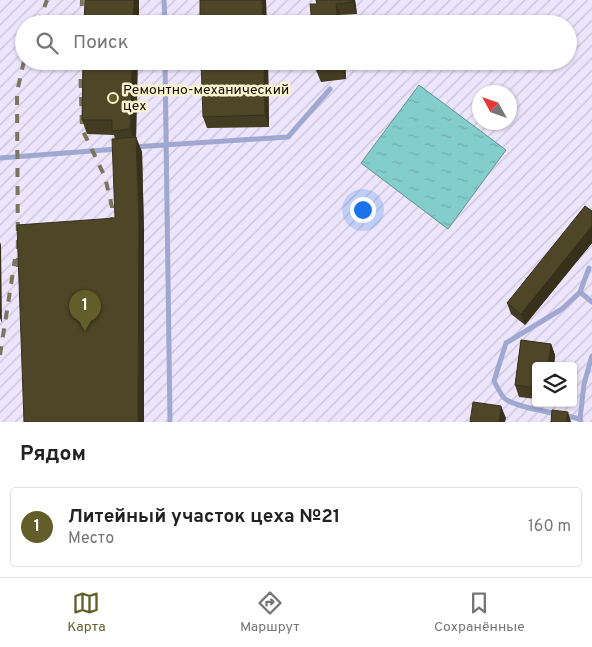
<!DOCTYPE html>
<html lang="ru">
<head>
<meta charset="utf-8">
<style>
	body { margin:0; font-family:Overpass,sans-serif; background:#f2f2f2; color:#222 }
	.controls { position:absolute; right:15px; bottom:15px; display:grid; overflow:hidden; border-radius:5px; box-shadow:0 1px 4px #0004 }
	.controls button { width:45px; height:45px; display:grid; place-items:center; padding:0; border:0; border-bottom:1px solid #e0e0e0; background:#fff; color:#222; font:25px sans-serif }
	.compass { position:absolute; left:472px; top:85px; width:45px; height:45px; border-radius:50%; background:#fff; box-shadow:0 1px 4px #0004; rotate:310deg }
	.you { position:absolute; left:362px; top:209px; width:18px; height:18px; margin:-12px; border:4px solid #fff; border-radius:50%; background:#1a73e8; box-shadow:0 0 0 8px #1a73e833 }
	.badge { display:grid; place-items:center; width:32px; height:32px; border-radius:50%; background:#625d29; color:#fff; font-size:16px; font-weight:700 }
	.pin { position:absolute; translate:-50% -41px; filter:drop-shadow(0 1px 2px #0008) }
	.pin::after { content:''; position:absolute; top:26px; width:18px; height:15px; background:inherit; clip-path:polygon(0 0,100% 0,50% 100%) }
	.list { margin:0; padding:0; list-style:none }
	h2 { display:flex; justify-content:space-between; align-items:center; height:65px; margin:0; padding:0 20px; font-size:21px }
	h2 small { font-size:16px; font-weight:400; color:#767676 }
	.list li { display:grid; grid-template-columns:32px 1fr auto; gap:15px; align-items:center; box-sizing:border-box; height:80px; margin:0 10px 10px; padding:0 10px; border:1px solid #e0e0e0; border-radius:5px }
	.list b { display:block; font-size:19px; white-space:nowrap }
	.list p { margin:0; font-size:16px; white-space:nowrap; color:#767676 }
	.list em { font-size:16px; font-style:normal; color:#767676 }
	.icon { flex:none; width:28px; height:28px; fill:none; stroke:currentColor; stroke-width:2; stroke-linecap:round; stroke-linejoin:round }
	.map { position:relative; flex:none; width:592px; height:422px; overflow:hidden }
	.search { position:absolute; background:#fff; box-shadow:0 1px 4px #0004; left:15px; right:15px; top:15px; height:55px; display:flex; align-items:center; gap:12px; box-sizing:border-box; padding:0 18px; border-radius:28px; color:#767676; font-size:19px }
	.sheet { height:155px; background:#fff }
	nav { display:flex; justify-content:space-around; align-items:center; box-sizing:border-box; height:70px; border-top:1px solid #e0e0e0; background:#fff; font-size:14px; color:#767676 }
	nav a { display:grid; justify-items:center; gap:2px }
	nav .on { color:#625d29 }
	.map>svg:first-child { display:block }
	.industrial { fill:url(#industrial-furrows); fill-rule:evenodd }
	.water { fill:url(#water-ripples); stroke:#629390 }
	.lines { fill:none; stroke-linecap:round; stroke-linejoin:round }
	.service { stroke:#9ea8d0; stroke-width:5 }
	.rail { stroke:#7b745f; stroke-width:4; stroke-dasharray:9 9; stroke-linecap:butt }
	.wall { fill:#443c22 }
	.shaded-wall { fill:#37311c }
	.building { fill:#4f4628; stroke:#37311c }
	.poi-dot { fill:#625d29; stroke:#fdf3d0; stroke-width:2 }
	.labels { text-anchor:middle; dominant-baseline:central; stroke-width:5; stroke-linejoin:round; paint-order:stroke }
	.poi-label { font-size:14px; fill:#110d03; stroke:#fdf3d0; text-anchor:start }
</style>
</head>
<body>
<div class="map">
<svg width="592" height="422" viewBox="0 0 592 422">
	<defs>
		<pattern id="industrial-furrows" width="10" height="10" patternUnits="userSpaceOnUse" patternTransform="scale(1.25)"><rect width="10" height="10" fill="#ece5fb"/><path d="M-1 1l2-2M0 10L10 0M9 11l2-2" fill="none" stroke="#c9c3d6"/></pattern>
		<pattern id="water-ripples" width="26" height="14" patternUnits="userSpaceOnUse" patternTransform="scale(1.25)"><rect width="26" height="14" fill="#84cdcd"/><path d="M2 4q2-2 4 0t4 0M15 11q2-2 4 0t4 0" fill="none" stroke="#71afae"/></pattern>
	</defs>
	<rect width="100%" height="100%" fill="#fdf3d0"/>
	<path class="industrial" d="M0,0H592V422H0ZM24,24H568V61H24ZM480,92H510V122H480ZM536,366H573V403H536Z"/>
	<path class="water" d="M419,85L506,150L448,229L361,163Z"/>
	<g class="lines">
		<path class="service" d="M164,0L165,24
			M165,61L170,422
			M133,147L288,137L330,89
			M0,158L117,149
			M580,292L592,302
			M580,419L584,384L592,356
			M581,422L580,419C563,414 515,408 504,398C500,393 497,387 494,381L506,343L562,309L580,292L589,268"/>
		<path class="rail" d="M38,24L47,0
			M81,24L82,0
			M80,61L82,129L105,177L112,207V232
			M18,267L17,92L24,61
			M0,355L15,259"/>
	</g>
	<path class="wall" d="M316,0H355L357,14L340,15L341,24H312L317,4Z
		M83,61L136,137L142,152L144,232V422H24L115,218V139L114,135L87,134L82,120Z
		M268,61L269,127L207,128L203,117Z
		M316,61H345L346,79L321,82L316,70Z
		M592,211V243L525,325L511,314L507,303Z
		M521,340L551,344L555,355L554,366H536V399L519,397L515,385Z"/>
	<path class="shaded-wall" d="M134,0H139V24H133Z
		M262,0H266L267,24H263Z
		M352,0H355L357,14L352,2Z
		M336,4L340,15L341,24H338Z
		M132,61H138L136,144L130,129Z
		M264,61H268L269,127L265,115Z
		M342,61H345L346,79L342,68Z
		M136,137L142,152L144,232V422H138Z
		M592,226V243L525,325L521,314Z
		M0,242L1,245L2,323L0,318Z
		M551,344L555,355L554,366H548Z
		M501,406L506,418L505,422H499Z
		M568,412L571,422H566Z"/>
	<path class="building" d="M85,0H134L133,24H84Z
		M200,0H262L263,24H200Z
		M316,0H352V2L336,4L338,24H312L310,4H317Z
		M83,61H132L130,129L112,131V120H82Z
		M201,61H264L265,115L203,117Z
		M316,61H342V68L316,70Z
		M136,137L139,217L138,422H24L17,225L115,218L112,139Z
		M585,206L592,211V226L521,314L507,303Z
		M521,340L551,344L548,366H536V388L515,385Z
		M473,402L501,406L499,422H470Z
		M552,410L568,412L566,422H551Z"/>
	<circle class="poi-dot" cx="113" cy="98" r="5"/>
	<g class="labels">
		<g class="poi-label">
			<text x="123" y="90">Ремонтно-механический<tspan x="123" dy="16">цех</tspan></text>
		</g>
	</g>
</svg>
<div class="controls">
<button><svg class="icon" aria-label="layers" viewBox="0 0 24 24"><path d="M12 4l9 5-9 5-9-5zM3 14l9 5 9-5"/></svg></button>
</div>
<svg class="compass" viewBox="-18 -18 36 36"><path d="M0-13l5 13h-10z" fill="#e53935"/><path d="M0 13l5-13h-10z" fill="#767676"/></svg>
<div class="you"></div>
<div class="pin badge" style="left:85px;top:331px">1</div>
<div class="search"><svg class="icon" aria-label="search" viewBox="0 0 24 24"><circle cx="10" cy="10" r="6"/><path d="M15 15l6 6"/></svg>Поиск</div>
</div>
<section class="sheet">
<h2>Рядом<small></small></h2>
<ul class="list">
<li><span class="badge">1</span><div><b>Литейный участок цеха №21</b><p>Место</p></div><em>160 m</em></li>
</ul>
</section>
<nav>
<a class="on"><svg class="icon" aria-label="map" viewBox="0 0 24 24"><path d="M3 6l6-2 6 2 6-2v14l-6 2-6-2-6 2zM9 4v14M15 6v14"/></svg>Карта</a>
<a><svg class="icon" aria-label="directions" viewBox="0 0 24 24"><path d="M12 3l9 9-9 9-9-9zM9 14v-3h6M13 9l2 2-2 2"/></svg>Маршрут</a>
<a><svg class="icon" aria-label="saved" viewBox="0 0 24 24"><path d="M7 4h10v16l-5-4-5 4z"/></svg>Сохранённые</a>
</nav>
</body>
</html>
